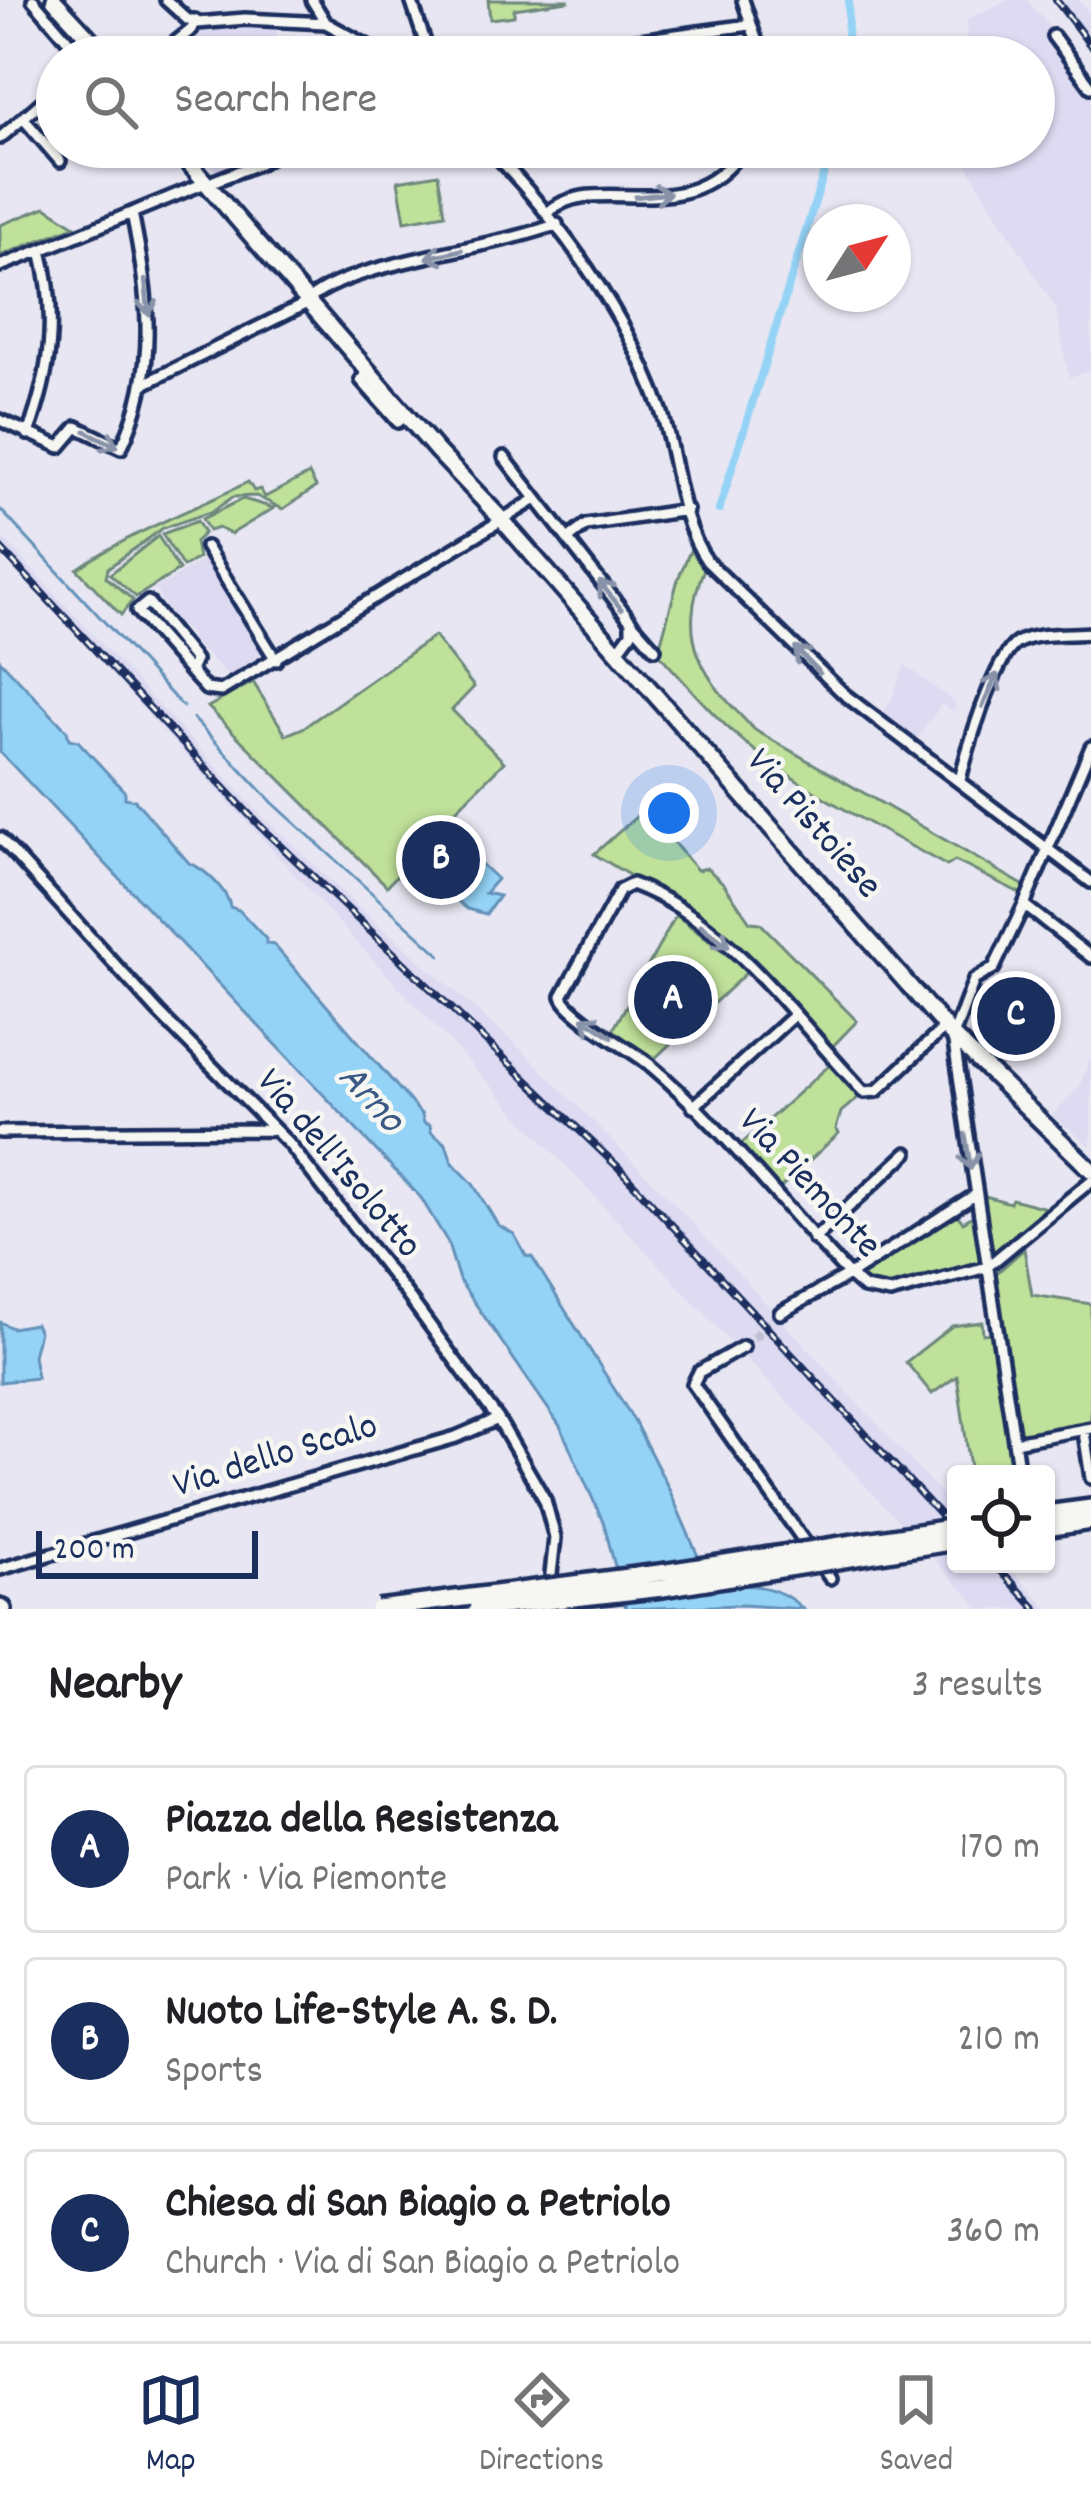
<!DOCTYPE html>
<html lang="en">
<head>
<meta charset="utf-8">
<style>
	body { margin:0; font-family:Dekko,sans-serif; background:#f2f2f2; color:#202124 }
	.controls { position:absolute; right:36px; bottom:36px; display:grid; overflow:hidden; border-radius:12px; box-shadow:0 3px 9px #0004 }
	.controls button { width:108px; height:108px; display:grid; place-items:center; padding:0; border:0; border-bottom:3px solid #e0e0e0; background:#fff; color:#202124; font:60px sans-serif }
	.compass { position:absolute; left:803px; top:204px; width:108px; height:108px; border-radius:50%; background:#fff; box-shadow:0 3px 9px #0004; rotate:54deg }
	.scale { position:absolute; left:36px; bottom:30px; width:222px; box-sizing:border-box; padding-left:12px; border:6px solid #1b2f5e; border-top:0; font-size:33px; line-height:42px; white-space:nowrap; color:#1b2f5e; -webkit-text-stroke:9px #f6f6f2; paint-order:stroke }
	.you { position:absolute; left:669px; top:813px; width:42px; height:42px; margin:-30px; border:9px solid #fff; border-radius:50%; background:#1a73e8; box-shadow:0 0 0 18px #1a73e833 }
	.badge { display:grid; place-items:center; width:78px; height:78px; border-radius:50%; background:#1b2f5e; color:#fff; font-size:39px; font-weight:700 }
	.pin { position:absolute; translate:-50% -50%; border:6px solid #fff; box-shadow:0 3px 12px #0006 }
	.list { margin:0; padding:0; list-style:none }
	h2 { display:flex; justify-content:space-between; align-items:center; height:156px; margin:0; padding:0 48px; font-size:51px }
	h2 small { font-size:39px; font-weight:400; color:#757577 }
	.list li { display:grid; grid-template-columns:78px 1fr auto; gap:36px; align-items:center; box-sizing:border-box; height:168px; margin:0 24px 24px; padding:0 24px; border:3px solid #e0e0e0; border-radius:12px }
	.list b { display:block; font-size:45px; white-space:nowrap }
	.list p { margin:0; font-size:39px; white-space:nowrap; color:#757577 }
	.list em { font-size:39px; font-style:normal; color:#757577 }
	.icon { flex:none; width:66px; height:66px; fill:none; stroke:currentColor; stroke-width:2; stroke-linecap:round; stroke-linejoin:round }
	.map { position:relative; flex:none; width:1091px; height:1609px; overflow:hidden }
	.search { position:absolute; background:#fff; box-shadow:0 3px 9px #0004; left:36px; right:36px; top:36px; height:132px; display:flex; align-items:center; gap:30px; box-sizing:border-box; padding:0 42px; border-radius:66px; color:#757577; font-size:45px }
	.sheet { height:732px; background:#fff }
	nav { display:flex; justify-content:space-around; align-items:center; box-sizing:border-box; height:168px; border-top:3px solid #e0e0e0; background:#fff; font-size:33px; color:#757577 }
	nav a { display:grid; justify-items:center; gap:6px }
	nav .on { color:#1b2f5e }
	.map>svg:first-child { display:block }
	.built { fill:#dddaf2 }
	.green { fill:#c0e19a; stroke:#6e887c; stroke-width:3 }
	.water { fill:#95d3f6; stroke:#6491b9; stroke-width:3 }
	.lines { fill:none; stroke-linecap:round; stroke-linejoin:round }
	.stream { stroke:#6491b9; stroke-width:3 }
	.canal { stroke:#95d3f6; stroke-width:8 }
	.street-tunnel { stroke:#bec1d4; stroke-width:9; stroke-dasharray:9 4.5; stroke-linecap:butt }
	.street-casing { stroke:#1b2f5e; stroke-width:18 }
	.primary-casing { stroke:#1b2f5e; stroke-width:22 }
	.highway-casing { stroke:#1b2f5e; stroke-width:24 }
	.street { stroke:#f6f6f2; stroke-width:9 }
	.primary { stroke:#f6f6f2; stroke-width:14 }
	.highway { stroke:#f6f6f2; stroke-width:15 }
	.rail-casing { stroke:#1b2f5e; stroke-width:8 }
	.rail { stroke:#f6f6f2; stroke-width:3; stroke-dasharray:9; stroke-linecap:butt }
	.highway-bridge-casing { stroke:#1b2f5e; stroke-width:24; stroke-linecap:butt }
	.highway-bridge { stroke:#f6f6f2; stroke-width:15 }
	.oneway { stroke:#8892a8 }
	.labels { text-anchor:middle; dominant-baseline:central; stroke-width:9; stroke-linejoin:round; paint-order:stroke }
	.street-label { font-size:39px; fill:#1b2f5e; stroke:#f6f6f2 }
	.water-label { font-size:42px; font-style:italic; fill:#3a5884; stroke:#f6f6f2 }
</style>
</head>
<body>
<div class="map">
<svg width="1091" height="1609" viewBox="0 0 1091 1609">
	<rect width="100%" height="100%" fill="#e7e6f2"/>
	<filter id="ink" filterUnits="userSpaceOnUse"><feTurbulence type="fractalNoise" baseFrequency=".00833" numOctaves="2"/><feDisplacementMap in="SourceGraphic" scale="24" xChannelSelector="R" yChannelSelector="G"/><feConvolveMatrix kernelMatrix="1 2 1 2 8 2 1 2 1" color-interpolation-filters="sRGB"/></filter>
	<g filter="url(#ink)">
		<path class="built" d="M1009,0H1027L1091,76V370L1069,377L1056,309L964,161V147H1034V57H966L967,19Z
			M1052,0H1079L1091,16V51Z
			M275,24L282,57H178V46L205,26Z
			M195,147H269L263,154L221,175Z
			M0,535L264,818L354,903L524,1052L668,1197L956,1510V1564H1006L1048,1609H981L373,960L0,552Z
			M208,557L270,656L232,679L193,641L188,631L176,624L155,589Z
			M905,665L956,704L954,711L941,705L915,741L880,716L892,699Z
			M1091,1057V1146L1052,1115L1078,1089Z"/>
		<path class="green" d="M488,0H568V1L514,9V16L490,19Z
			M438,174L445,214L405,221L398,181Z
			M46,207L75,226L0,256V225Z
			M309,474L316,487L283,509L256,496L233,497L213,511L163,528L108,568L106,577L133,600L121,615L77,569C131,532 191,511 248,482L254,491L260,489L265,497Z
			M243,499L274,508L231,534L218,528L209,531L202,519Z
			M197,521L204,533L195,542L198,558L183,567L162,534Z
			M158,536L179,570L136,597L110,574Z
			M690,551L705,566C675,640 702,678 755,730L1028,888L1024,895L955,861L947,866C876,826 796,788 735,734C707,710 683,680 658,653L678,579Z
			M434,636L474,687L452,710L504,762L416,850L418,853L387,886L208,707L253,682L286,735L303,728Z
			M645,809L697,870L707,868L724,884L750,922L760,923L857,1021L831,1048L751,959L707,922L594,854Z
			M676,915L748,971L653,1060L613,1030Z
			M832,1063L860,1096L841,1112L836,1129L839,1133L778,1190L738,1147Z
			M978,1194L1010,1203L1012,1199L1046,1208L993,1253Z
			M957,1215L963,1222L973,1216L981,1257L978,1263C945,1275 888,1301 858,1276Z
			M1024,1249L1032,1295L1091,1304V1425L1024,1436L1015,1426L993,1276Z
			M982,1322L983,1334L995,1333L1015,1474H971L957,1376L932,1394L906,1362L952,1326Z"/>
		<path class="water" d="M0,660L67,731L69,739L78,741L125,792V798L135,800L189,863C204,868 228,891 230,907L239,910L266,939V944L274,945L422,1115L424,1123L430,1125L431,1132L446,1144L452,1162L473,1184L498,1225L514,1234L526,1256L532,1257L633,1419L668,1487L708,1579L717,1586C751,1584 778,1584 803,1609L742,1605L626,1609L604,1524L560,1426L459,1280L447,1241L421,1198L0,752Z
			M481,864L497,879L485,893L499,896L486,914L467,909L453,897Z
			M0,1322L12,1328L35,1324L39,1332L33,1356L37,1378L0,1382Z"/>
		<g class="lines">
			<path class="stream" d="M0,509L183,707
				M193,718L273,803L440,955"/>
			<path class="canal" d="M846,57L849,0
				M719,510L832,147"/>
			<path class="street-tunnel" d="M743,1347L780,1313"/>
			<g class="street-casing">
				<path id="street" d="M33,0L82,57
					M166,0L188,20H195L192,29
					M312,0L326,23
					M411,0L430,57
					M743,0L762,57
					M197,23L245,19L326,23L388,57
					M1053,36L1091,87
					M157,57L192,29
					M605,57L603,45L750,25
					M23,118L60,161
					M0,138L57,89
					M488,147C560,222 626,312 661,410C677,458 678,519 707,561L845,695L1091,882
					M214,181L260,163L286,147
					M548,212C596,169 688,234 744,147
					M0,266L41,250
					M369,371L361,380L398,422L406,416
					M144,384L303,305C344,261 494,250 557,224
					M0,420L60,447L77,427L121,448C159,370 149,295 132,213
					M28,434C51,370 58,317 41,250L205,183
					M504,457L631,621V633L617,652
					M569,538L586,525L687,510
					M206,547L276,660
					M633,624L655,649
					M194,676L191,669L195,660L148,602L137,611L194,676L206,689L221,691L536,499
					M960,781C965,755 995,656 1017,643C1036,632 1069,635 1091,633
					M0,838L159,1013L289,1144L406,1293L498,1419L545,1500L555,1538L551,1574
					M1024,905L1091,957
					M945,1027L877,1091L864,1092C793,1018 732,922 632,884L620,890L562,996C567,1014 630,1049 649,1064C722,1126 783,1206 849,1275L864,1288L890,1293L987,1267L1091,1181
					M693,1107L795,1014
					M0,1132L274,1130
					M814,1239L907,1153
					M780,1313L856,1271L975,1195
					M743,1347L699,1372L693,1384L830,1578
					M1084,1432L1091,1478
					M1014,1442L1091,1428
					M1019,1474L953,1036L974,980L994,968L1024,905L1091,747
					M0,1569L456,1437L498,1419"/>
			</g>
			<g class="primary-casing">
				<path id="primary" d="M54,0L107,57
					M175,147L437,451L503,521L953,1036L1091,1170"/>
			</g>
			<g class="highway-casing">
				<path id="highway" d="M1046,1514L1091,1508
					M1046,1528L1091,1521
					M0,1608L3,1609"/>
			</g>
			<use href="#street" class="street"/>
			<use href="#primary" class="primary"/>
			<use href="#highway" class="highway"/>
			<g class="rail-casing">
				<path id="rail" d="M1056,0L1091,46
					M0,548L259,825L618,1167L956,1532
					M995,1564L1036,1609"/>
			</g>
			<use href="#rail" class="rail"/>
			<g class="highway-bridge-casing">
				<path id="highway-bridge" d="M378,1609L667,1572L956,1527
					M477,1609L663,1588L956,1541"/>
			</g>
			<use href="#highway-bridge" class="highway-bridge"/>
		</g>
		<defs><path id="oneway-shaft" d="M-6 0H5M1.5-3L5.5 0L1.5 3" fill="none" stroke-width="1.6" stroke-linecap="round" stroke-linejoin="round" transform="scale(3)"/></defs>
		<g class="oneway">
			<use href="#oneway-shaft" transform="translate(653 195) rotate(-6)"/>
			<use href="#oneway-shaft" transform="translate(444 254) rotate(167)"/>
			<use href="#oneway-shaft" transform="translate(147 298) rotate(84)"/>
			<use href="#oneway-shaft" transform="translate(102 439) rotate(26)"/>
			<use href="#oneway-shaft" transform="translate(610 595) rotate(-129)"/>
			<use href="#oneway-shaft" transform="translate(807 660) rotate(-134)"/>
			<use href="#oneway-shaft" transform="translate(990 690) rotate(-66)"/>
			<use href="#oneway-shaft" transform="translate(715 936) rotate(38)"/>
			<use href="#oneway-shaft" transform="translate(597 1027) rotate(-147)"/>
			<use href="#oneway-shaft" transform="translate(968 1152) rotate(81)"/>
		</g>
	</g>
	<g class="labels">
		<g class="street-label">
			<text transform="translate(812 825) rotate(49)">Via Pistoiese</text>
			<text transform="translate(337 1165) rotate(50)">Via dell'Isolotto</text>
			<text transform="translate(808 1185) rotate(47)">Via Piemonte</text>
			<text transform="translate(276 1458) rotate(-17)">Via dello Scalo</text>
		</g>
		<g class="water-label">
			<text transform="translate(369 1100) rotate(48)">Arno</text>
		</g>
	</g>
</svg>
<div class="controls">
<button><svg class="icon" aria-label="locate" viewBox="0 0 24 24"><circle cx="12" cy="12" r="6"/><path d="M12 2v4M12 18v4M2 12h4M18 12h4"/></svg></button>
</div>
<svg class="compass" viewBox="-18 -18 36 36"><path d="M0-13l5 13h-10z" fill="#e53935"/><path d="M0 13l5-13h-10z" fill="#757577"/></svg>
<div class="scale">200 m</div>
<div class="you"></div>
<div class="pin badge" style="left:673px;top:1000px">A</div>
<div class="pin badge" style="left:441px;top:860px">B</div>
<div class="pin badge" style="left:1016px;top:1016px">C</div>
<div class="search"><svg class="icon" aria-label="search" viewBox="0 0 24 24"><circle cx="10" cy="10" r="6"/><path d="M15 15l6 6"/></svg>Search here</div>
</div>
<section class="sheet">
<h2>Nearby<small>3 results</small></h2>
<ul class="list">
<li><span class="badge">A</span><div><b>Piazza della Resistenza</b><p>Park · Via Piemonte</p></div><em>170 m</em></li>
<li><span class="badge">B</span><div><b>Nuoto Life-Style A. S. D.</b><p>Sports</p></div><em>210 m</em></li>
<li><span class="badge">C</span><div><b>Chiesa di San Biagio a Petriolo</b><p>Church · Via di San Biagio a Petriolo</p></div><em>360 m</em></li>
</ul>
</section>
<nav>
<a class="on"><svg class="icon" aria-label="map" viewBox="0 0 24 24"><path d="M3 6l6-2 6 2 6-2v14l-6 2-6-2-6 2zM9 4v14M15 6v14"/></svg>Map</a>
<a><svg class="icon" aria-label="directions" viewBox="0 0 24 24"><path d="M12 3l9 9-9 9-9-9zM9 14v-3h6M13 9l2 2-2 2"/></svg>Directions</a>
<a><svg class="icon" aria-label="saved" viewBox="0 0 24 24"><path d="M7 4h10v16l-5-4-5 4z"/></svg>Saved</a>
</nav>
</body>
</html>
